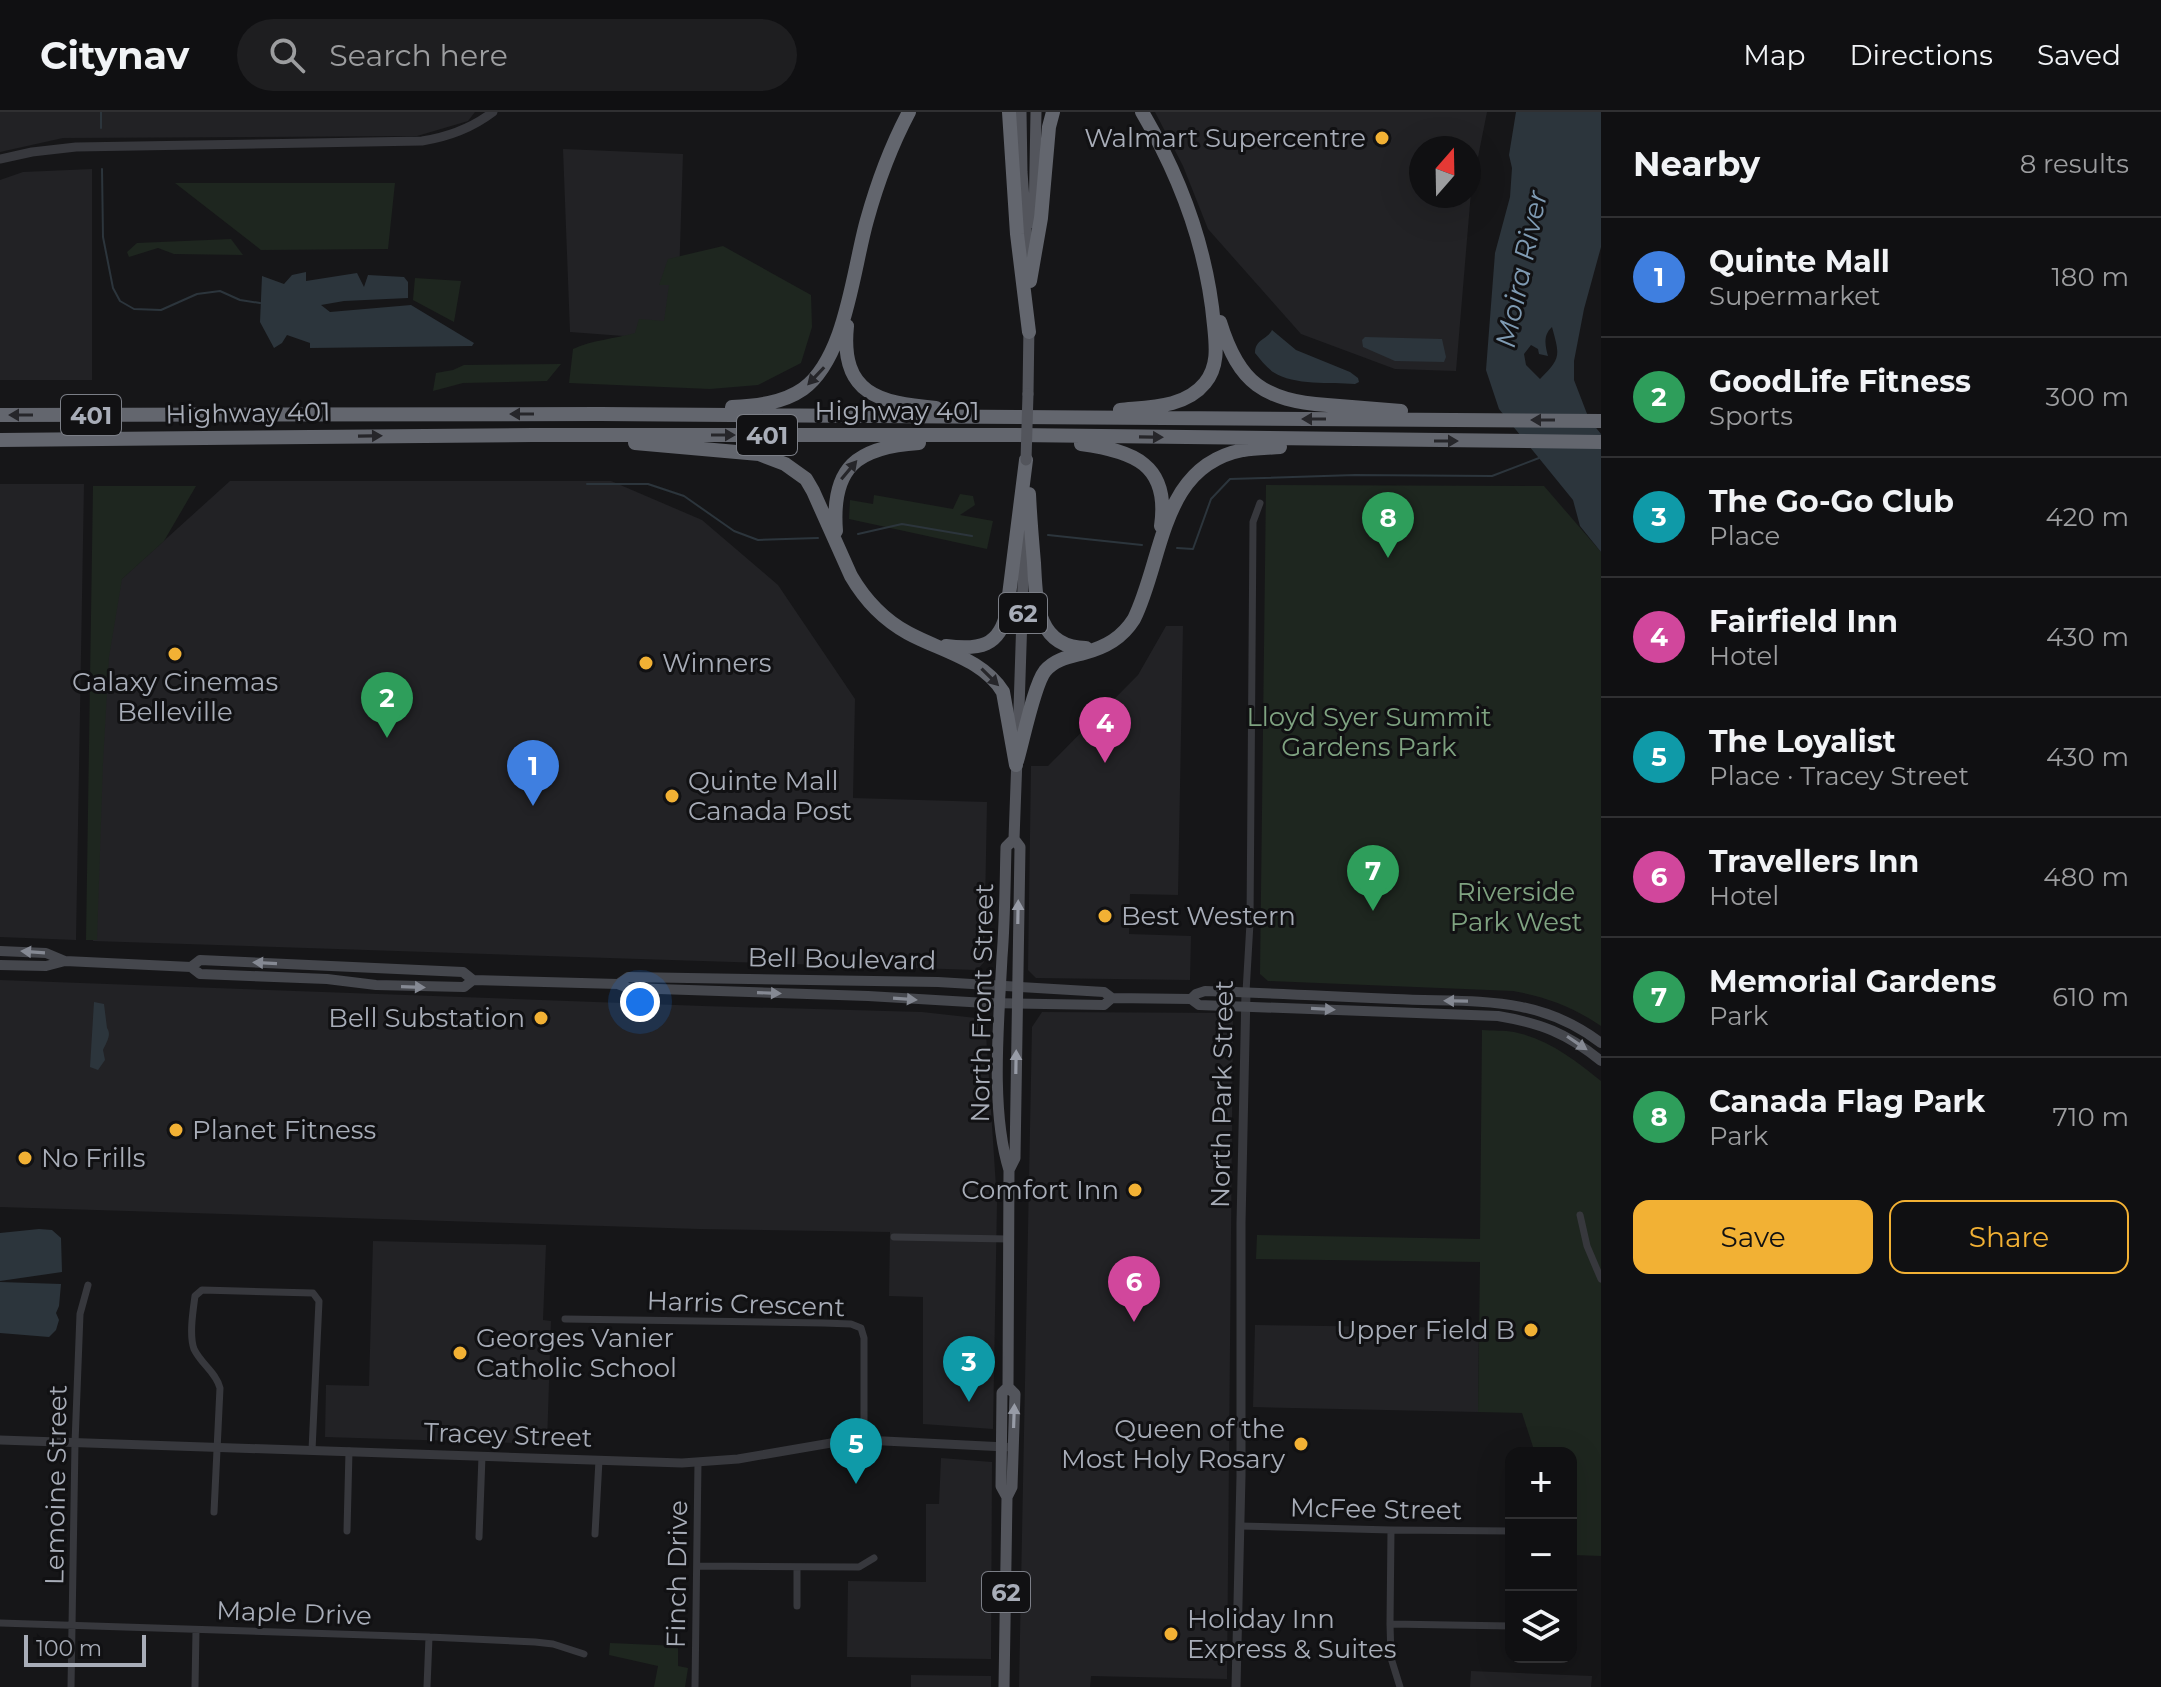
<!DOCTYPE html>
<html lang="en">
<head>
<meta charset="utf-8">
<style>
	body { margin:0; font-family:Montserrat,sans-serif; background:#1e1e20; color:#f1f3f6 }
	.controls { position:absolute; right:24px; bottom:24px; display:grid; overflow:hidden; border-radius:16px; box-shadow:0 8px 32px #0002 }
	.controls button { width:72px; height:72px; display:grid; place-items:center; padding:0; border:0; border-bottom:2px solid #303032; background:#101012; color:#f1f3f6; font:40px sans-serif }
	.compass { position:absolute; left:1409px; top:24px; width:72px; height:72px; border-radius:50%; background:#101012; box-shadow:0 8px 32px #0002; rotate:20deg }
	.scale { position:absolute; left:24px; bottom:20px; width:122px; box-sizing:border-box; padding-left:8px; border:4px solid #a8adb8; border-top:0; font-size:22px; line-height:28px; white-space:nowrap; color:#a8adb8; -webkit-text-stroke:6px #111113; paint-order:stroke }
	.you { position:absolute; left:640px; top:890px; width:28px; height:28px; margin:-20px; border:6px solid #fff; border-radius:50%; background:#1a73e8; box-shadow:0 0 0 12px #1a73e833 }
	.badge { display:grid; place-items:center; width:52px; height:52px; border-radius:50%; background:#f2b134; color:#fff; font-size:26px; font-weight:700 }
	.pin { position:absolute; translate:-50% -66px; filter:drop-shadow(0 2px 4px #0008) }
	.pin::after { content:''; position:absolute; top:42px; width:28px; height:24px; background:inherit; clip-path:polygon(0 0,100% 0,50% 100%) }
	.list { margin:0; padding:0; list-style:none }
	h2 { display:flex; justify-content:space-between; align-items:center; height:104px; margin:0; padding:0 32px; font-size:34px }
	h2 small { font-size:26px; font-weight:400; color:#9c9d9f }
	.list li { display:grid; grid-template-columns:52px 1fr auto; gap:24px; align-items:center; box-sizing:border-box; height:120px; padding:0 32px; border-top:2px solid #303032 }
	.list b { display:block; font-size:30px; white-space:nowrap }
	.list p { margin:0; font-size:26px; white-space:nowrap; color:#9c9d9f }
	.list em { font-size:26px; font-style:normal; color:#9c9d9f }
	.actions { display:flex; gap:16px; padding:24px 32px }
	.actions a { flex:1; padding:18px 0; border:2px solid #f2b134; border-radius:16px; text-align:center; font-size:28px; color:#f2b134 }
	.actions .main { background:#f2b134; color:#111 }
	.icon { flex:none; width:44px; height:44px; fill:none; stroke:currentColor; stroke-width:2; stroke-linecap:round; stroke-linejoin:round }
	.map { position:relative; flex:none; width:1601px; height:1575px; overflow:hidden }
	header { display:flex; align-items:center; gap:48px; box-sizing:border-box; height:112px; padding:0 40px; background:#101012; border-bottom:2px solid #303032 }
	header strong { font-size:38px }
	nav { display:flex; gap:44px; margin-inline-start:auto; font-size:28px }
	.search { width:560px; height:72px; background:#1e1e20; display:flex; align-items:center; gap:20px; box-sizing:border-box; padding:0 28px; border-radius:44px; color:#9c9d9f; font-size:30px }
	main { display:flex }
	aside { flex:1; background:#101012 }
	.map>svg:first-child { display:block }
	.built { fill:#222225; fill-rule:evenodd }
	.green { fill:#1e261f }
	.water { fill:#2c353c; fill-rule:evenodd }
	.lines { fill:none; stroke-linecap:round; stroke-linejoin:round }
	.stream { stroke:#2c353c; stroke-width:2 }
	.minor { stroke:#37383d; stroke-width:7 }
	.tertiary { stroke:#37383d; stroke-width:9 }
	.secondary { stroke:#45474d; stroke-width:10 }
	.primary { stroke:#53555c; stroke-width:11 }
	.motorway { stroke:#63666e; stroke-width:14 }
	.primary-bridge { stroke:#53555c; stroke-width:11 }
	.oneway { fill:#26262a }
	.oneway2 { fill:#979ba6 }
	.oneway3 { fill:#858993 }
	.poi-dot { fill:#f2b134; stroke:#111113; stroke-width:3 }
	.labels { text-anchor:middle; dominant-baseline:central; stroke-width:6; stroke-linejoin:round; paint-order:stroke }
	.shield { fill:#111113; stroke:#7b7e86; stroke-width:2 }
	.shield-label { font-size:24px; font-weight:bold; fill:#a8adb8 }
	.poi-label { font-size:26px; fill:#a8adb8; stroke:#111113; text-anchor:start }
	.street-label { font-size:26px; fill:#a8adb8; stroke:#111113 }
	.park-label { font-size:26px; fill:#7fa381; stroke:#111113 }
	.water-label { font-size:28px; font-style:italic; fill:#7f9bb3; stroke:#111113 }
</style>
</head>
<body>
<header>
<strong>Citynav</strong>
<div class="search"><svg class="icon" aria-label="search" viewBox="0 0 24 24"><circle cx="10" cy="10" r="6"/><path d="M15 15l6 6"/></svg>Search here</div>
<nav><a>Map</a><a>Directions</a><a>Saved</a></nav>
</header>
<main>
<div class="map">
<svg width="1601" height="1575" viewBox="0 0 1601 1575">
	<rect width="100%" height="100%" fill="#161618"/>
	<path class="built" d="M0,0H475L468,9L417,24L63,26L0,40Z
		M1155,0H1487L1471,80L1456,259L1395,257L1301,222L1208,117L1183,54ZM1421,36H1469V84H1421Z
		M563,37L683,42L677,228L570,220Z
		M92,57V268H0V68L23,60Z
		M230,369H611L702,408L778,473L855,587L853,686L987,690L984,850L977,858L914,856L93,829L104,483Z
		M0,372H84L76,828L0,825Z
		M1166,514H1183L1178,783L1130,782L1129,822L1191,824L1190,868L1036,866L1028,858L1031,654H1048L1138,563Z
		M0,868L703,894L922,900L985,907L997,1090L993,1317L923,1312V1185L889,1184L890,1120L699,1117L0,1095Z
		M1042,900L1233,901L1227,1567L1091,1564L1090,1575H1019L1032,915Z
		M373,1129L546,1133L543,1208L551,1209L547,1332L325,1325L326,1273L369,1274Z
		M1255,1213L1479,1216L1478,1300L1253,1295Z
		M941,1346L992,1350L991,1547L847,1545L848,1469L926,1470V1392H939Z
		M1471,1559L1592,1564L1591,1575H1470Z
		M911,1563L991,1564V1575H911Z"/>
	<path class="green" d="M175,71H395L388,137L261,138Z
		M231,127L243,143L174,142L158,136L129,145L127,140L137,131Z
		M723,134L811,183L812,215L801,251L758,273L710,277L569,271L573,237C592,228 614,227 635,221L639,207L664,209L669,173H659L668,147Z
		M415,166L461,169L454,210L413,188Z
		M561,252L547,269L463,271L433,279L436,261L453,258L464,253Z
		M1266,373L1544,374L1601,440V914C1573,895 1547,885 1513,879L1268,869L1260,862Z
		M93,374H196L164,429L122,467L109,545L103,651L97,828H86Z
		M960,382L973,384L975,393L960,403L993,409L987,437L849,407L850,388L873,392L874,383L953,397Z
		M1482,918C1493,919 1504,918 1514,920C1548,927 1575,948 1601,969V1444L1573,1443L1574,1372L1571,1371V1341H1535L1522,1301L1478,1300L1480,1150L1256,1147L1257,1123L1480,1127Z
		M610,1531L678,1534V1554L688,1556L685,1575H654L658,1554L609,1543Z"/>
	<path class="water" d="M1516,0H1601V135L1584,197L1574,249V268L1589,307L1601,322V440L1580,414L1573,388L1499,297L1486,258L1495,141L1510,85L1512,56L1509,43ZM1552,215C1560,244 1561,246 1540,267L1526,253L1524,242L1531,233L1538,237L1539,242L1548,244C1545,233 1543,223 1552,215Z
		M306,160V169L357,161L364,175L368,163L404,165L408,170V186L344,189L321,193L330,200L411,193L474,231L472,234L310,236V231L287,223L282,231L274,236L260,210L262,164L284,172L292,163Z
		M1272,218L1296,238L1350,260L1358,266L1359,270L1355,272C1330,270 1295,274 1273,260C1266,255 1260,247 1255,241C1255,227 1267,228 1272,218Z
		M1365,225L1442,227L1446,245L1444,250L1395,249L1363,235L1362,228Z
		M94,890L104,892L107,916C112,923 106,931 103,938L105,948L98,958L90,955Z
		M39,1117L52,1118L61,1126L62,1160L0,1169V1121Z
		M0,1170L61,1172L59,1194L56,1201L59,1208L56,1218L49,1225L0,1221Z"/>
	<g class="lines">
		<path class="stream" d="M101,0V16
			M102,57L103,125L113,176L120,189L134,197L161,198L197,182L220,179L240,188L260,191
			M587,372H648L684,384L734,419L758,428L818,426
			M858,422L902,412L972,424
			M1048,423L1142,433
			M1177,436L1193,437L1211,387L1230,367L1355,363L1492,364L1539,346"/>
		<path class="minor" d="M1246,880L1250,811L1253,410L1260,391
			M1580,1103L1587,1134L1601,1167
			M894,1125L1009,1127
			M565,1207L823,1211L851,1212L861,1216L864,1226V1328
			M214,1400L220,1276C216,1260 201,1252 194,1237C189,1223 193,1199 195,1184L202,1178L313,1181L319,1189L312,1338
			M1240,1414L1391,1418L1511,1419
			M1391,1418L1390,1512L1391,1546L1400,1575
			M347,1419L349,1339
			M595,1422L599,1348
			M479,1425L482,1344
			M698,1454L859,1455L874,1446
			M797,1494V1455
			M0,1511L429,1525L535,1530L553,1532L584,1542
			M1390,1512L1511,1514
			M71,1575L75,1331L80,1202L88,1173
			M195,1575L196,1518
			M427,1575L429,1525
			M695,1575L698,1350"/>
		<path class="tertiary" d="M0,47L32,40L76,35L422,29C448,25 472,16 493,0
			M0,1328L682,1351L738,1347L831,1331L864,1328L1006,1335
			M1236,1575L1241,1364V1111L1246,880"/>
		<path class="secondary" d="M0,839L46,841L65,849L191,855L200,862L327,867L376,873L464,875L473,868
			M0,853L46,854L65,849
			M191,855L200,848L463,860L473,868L618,872L628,876L868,884L986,891L1104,893L1112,886L1191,887L1199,893L1498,904C1540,911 1567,921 1601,949
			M618,872L628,865L938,870L1104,880L1112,886
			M1191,887L1196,882L1205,879C1269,881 1332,884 1395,887C1471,891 1536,881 1601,931"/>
		<path class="primary" d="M1021,0L1022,60L1029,156
			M1034,111L1036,0
			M1028,282L1029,212
			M1018,628L1025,410
			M1009,1058L1015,1046L1020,735L1014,727L1017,646
			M1007,1385L1001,1374L1002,1281L1008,1275L1009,1058C990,998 999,908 1002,845C1005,808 1005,771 1006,735L1014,727
			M1004,1575L1007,1385L1012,1375L1015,1282L1008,1275"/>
		<path class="motorway" d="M1009,0L1017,122L1029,220
			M1030,169L1041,106L1049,15L1053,0
			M1220,210C1239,272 1264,288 1327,293C1352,295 1376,297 1401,299
			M847,214C840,282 879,291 936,296
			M732,295C756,294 783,291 803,277C846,246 853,157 867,108C877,72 891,34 909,0
			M1120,298C1148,295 1185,296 1205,271C1219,254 1216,233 1214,213C1207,136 1181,66 1142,0
			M0,303L600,302L1601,309
			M0,328L533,323H1017L1601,330
			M635,331L759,342L785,352L806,367L813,379L851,464C865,488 884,508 908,521C941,539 983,547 1003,580L1016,653
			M1081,332C1133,339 1170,352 1161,414
			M1029,382C1030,405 1032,428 1034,451C1036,488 1036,536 1086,536
			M836,419C831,355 857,335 919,331
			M946,534C979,538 1000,535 1007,499L1026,348
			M1017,649C1023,629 1034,573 1045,559C1055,547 1069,545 1084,541C1106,535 1122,526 1134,507C1164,446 1160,354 1243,338C1255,336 1268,336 1280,335"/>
		<path class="primary-bridge" d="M1026,348L1028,282"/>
	</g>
	<defs><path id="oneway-solid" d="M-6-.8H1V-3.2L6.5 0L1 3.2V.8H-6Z" transform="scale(2)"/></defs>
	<g class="oneway">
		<use href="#oneway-solid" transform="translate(816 264) rotate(133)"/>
		<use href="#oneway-solid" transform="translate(522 302) rotate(180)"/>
		<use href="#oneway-solid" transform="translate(21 303) rotate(180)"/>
		<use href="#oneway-solid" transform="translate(1314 307) rotate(-180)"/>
		<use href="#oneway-solid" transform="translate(1543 308) rotate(-180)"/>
		<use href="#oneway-solid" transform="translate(723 323)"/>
		<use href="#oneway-solid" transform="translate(370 324) rotate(-1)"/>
		<use href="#oneway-solid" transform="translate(1151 325) rotate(1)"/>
		<use href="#oneway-solid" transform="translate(1446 329)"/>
		<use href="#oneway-solid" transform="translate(849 358) rotate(-50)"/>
		<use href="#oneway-solid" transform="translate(990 565) rotate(45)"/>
	</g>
	<g class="oneway2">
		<use href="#oneway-solid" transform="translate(1018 800) rotate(-89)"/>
		<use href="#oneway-solid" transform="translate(1016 950) rotate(-89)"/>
		<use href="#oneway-solid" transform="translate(1014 1304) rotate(-88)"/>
	</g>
	<g class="oneway3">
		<use href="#oneway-solid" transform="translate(33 840) rotate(-176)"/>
		<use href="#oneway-solid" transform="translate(265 851) rotate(-177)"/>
		<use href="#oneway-solid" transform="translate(413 875) rotate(2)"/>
		<use href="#oneway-solid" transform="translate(769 881) rotate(2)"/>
		<use href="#oneway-solid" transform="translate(905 887) rotate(4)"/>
		<use href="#oneway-solid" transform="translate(1456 889) rotate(-179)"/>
		<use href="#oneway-solid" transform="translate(1323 897) rotate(3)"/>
		<use href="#oneway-solid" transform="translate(1577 931) rotate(34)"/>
	</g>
	<g class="poi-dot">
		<circle cx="1382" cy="26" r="8"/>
		<circle cx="175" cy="542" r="8"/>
		<circle cx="646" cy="551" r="8"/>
		<circle cx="672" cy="684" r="8"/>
		<circle cx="1105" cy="804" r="8"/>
		<circle cx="541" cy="906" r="8"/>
		<circle cx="176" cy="1018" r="8"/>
		<circle cx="25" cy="1046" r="8"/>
		<circle cx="1135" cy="1078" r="8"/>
		<circle cx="1531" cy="1218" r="8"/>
		<circle cx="460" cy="1241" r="8"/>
		<circle cx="1301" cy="1332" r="8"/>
		<circle cx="1171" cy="1522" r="8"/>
	</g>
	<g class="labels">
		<g class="shield">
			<rect x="61" y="283" width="60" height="40" rx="6"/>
			<rect x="737" y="303" width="60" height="40" rx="6"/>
			<rect x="999" y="481" width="48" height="40" rx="6"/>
			<rect x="982" y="1460" width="48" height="40" rx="6"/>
		</g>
		<g class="shield-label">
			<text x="91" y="303">401</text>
			<text x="767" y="323">401</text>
			<text x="1023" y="501">62</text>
			<text x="1006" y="1480">62</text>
		</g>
		<g class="poi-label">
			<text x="1366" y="26" text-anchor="end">Walmart Supercentre</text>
			<text x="662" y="551">Winners</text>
			<text x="175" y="570" text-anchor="middle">Galaxy Cinemas<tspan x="175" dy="30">Belleville</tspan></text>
			<text x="688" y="669">Quinte Mall<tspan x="688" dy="30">Canada Post</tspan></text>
			<text x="1121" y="804">Best Western</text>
			<text x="525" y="906" text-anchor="end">Bell Substation</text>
			<text x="192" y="1018">Planet Fitness</text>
			<text x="41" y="1046">No Frills</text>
			<text x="1119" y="1078" text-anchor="end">Comfort Inn</text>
			<text x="1515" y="1218" text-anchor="end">Upper Field B</text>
			<text x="476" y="1226">Georges Vanier<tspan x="476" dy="30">Catholic School</tspan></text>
			<text x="1285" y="1317" text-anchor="end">Queen of the<tspan x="1285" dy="30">Most Holy Rosary</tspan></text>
			<text x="1187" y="1507">Holiday Inn<tspan x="1187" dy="30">Express &amp; Suites</tspan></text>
		</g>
		<g class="street-label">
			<text x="897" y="299">Highway 401</text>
			<text transform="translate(248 301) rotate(-1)">Highway 401</text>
			<text transform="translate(842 847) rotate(1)">Bell Boulevard</text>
			<text transform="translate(982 891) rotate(-89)">North Front Street</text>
			<text transform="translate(1222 982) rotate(-89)">North Park Street</text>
			<text transform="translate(746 1192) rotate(2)">Harris Crescent</text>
			<text transform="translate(508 1323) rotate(2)">Tracey Street</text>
			<text transform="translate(56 1373) rotate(-89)">Lemoine Street</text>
			<text transform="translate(1376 1397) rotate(1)">McFee Street</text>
			<text transform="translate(677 1462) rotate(-89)">Finch Drive</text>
			<text transform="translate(294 1501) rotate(2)">Maple Drive</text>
		</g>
		<g class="park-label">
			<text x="1369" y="605">Lloyd Syer Summit<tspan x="1369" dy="30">Gardens Park</tspan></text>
			<text x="1516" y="780">Riverside<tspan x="1516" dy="30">Park West</tspan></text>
		</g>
		<g class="water-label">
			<text transform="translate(1521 157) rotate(-78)">Moira River</text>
		</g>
	</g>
</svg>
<div class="controls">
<button>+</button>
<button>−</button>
<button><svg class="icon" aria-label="layers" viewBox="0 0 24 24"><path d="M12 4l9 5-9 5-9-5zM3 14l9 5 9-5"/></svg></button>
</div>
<svg class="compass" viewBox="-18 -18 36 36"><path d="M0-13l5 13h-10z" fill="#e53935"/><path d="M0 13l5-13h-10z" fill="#9c9d9f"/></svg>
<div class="scale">100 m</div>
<div class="you"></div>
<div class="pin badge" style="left:533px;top:694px;background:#3f7fe0">1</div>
<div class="pin badge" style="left:387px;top:626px;background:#2e9e5b">2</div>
<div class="pin badge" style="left:969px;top:1290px;background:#0f9aa8">3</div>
<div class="pin badge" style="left:1105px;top:651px;background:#d1479c">4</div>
<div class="pin badge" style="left:856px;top:1372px;background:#0f9aa8">5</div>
<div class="pin badge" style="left:1134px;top:1210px;background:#d1479c">6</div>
<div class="pin badge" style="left:1373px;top:799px;background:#2e9e5b">7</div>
<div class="pin badge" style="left:1388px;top:446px;background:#2e9e5b">8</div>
</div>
<aside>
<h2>Nearby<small>8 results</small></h2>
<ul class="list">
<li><span class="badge" style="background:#3f7fe0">1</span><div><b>Quinte Mall</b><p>Supermarket</p></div><em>180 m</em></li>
<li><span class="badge" style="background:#2e9e5b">2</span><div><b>GoodLife Fitness</b><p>Sports</p></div><em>300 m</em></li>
<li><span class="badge" style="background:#0f9aa8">3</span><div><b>The Go-Go Club</b><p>Place</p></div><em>420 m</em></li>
<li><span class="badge" style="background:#d1479c">4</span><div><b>Fairfield Inn</b><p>Hotel</p></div><em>430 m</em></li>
<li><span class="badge" style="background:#0f9aa8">5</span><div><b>The Loyalist</b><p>Place · Tracey Street</p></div><em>430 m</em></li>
<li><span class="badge" style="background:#d1479c">6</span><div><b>Travellers Inn</b><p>Hotel</p></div><em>480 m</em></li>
<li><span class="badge" style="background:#2e9e5b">7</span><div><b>Memorial Gardens</b><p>Park</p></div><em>610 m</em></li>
<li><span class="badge" style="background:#2e9e5b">8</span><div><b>Canada Flag Park</b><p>Park</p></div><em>710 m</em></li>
</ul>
<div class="actions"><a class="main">Save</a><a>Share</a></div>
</aside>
</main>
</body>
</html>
